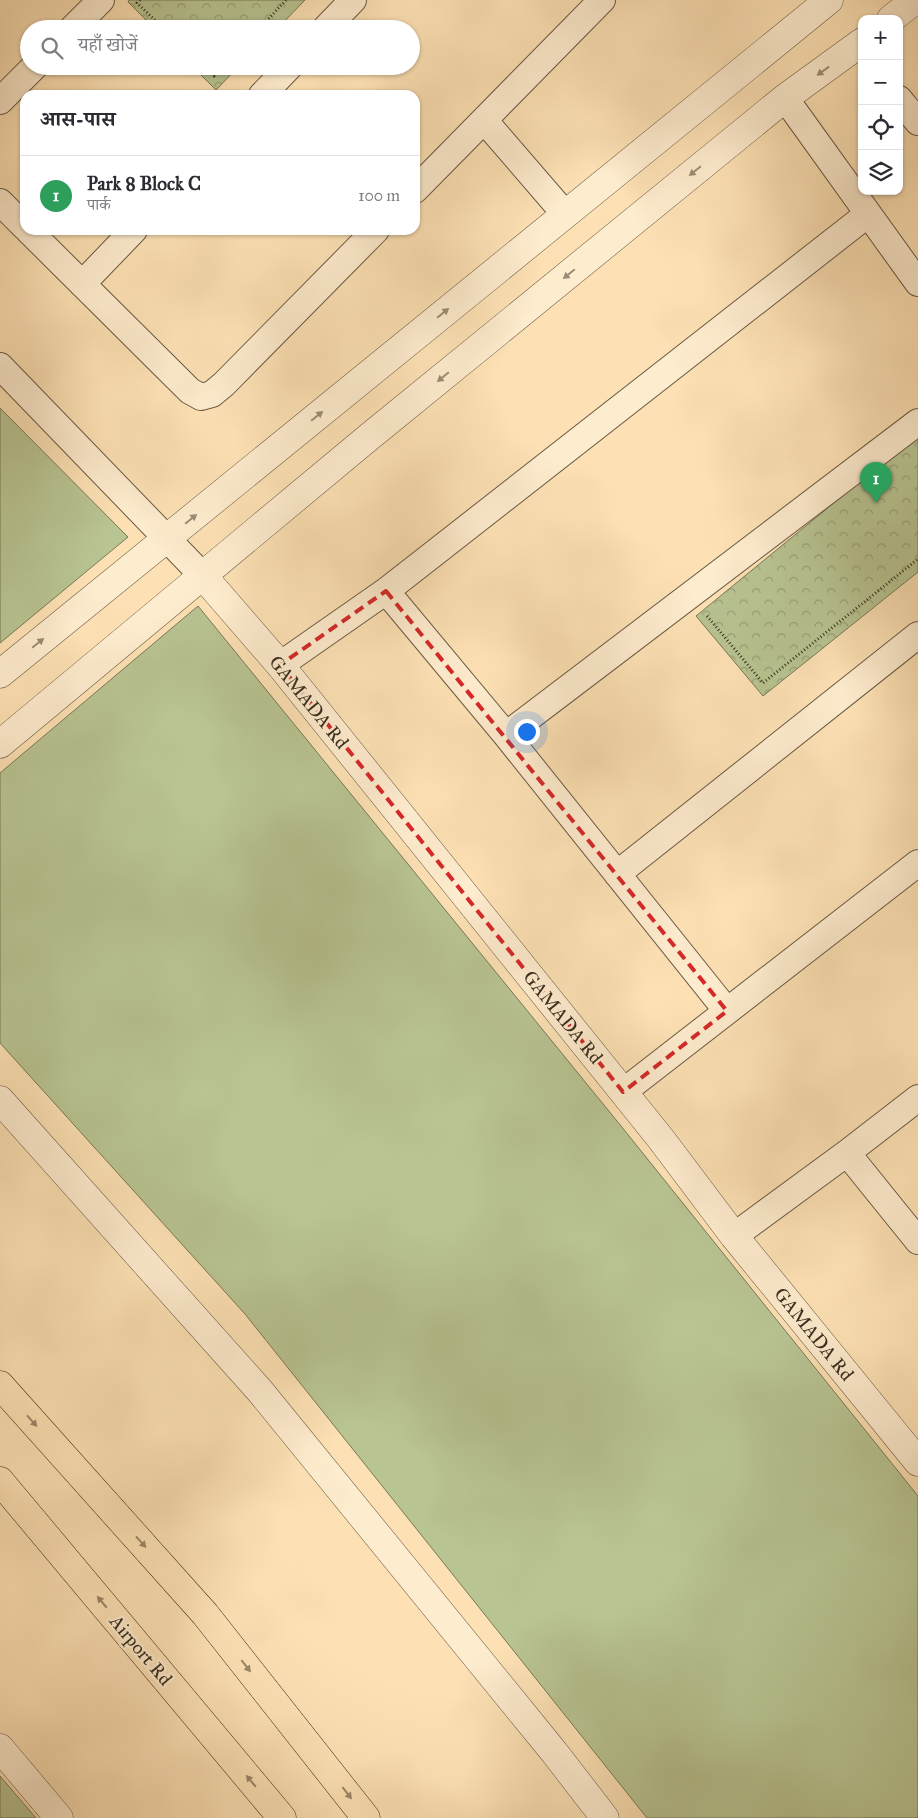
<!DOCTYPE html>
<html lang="hi">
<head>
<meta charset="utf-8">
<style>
	body { margin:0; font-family:"IM FELL Great Primer","Noto Serif Devanagari",serif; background:#f2f2f3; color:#2b2b33 }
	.controls { position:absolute; right:15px; top:15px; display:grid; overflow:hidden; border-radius:10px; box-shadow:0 1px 4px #0004 }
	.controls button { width:45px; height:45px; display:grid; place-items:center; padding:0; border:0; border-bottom:1px solid #e1e1e2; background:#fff; color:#2b2b33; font:25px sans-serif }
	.you { position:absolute; left:526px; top:731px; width:18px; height:18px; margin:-12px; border:4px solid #fff; border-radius:50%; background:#1a73e8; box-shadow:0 0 0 8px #1a73e833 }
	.badge { display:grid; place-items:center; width:32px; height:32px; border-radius:50%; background:#2563eb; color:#fff; font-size:16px; font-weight:700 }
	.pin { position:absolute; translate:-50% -41px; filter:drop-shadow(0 1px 2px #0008) }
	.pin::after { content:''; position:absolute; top:26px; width:18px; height:15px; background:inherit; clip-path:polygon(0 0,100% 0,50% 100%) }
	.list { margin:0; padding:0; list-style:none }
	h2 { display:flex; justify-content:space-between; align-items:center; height:65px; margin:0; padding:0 20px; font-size:21px }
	h2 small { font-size:16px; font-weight:400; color:#7c7c81 }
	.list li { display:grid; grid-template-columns:32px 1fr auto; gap:15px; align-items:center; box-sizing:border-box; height:80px; padding:0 20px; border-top:1px solid #e1e1e2 }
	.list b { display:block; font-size:19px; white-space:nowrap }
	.list p { margin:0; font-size:16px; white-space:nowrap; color:#7c7c81 }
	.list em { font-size:16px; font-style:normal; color:#7c7c81 }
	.icon { flex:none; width:28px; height:28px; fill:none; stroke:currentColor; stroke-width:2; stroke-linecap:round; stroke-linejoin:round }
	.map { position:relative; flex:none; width:918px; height:1818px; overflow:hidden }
	.search { position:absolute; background:#fff; box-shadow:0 1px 4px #0004; left:20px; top:20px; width:400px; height:55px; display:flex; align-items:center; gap:12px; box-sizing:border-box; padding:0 18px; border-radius:28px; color:#7c7c81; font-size:19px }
	.panel { position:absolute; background:#fff; box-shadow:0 1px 4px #0004; left:20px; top:90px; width:400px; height:145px; border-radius:15px }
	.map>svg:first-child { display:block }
	.green { fill:#b8c492; stroke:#787858 }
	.forest { fill:url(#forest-crowns); stroke:#787858 }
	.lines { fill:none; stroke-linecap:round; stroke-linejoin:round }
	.minor-casing { stroke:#695a44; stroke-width:28 }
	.tertiary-casing { stroke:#695a44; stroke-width:29 }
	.primary-casing { stroke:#382d1e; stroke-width:29 }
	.path { stroke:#382d1e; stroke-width:3; stroke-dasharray:1 2.5; stroke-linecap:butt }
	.minor { stroke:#feecce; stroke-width:26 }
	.tertiary { stroke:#feecce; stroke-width:28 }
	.primary { stroke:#fde1b4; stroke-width:28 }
	.oneway { fill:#9b8c76 }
	.oneway2 { fill:#9a8769 }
	.marked { fill:none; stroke:#d62828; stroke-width:4; stroke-dasharray:10 6; stroke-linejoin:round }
	.labels { text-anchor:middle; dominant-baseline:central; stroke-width:5; stroke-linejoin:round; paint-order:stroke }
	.street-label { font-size:19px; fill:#382d1e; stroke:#feecce }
</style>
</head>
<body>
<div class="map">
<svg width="918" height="1818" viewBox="0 0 918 1818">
	<defs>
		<pattern id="forest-crowns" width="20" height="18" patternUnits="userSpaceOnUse" patternTransform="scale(1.25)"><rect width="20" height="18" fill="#b8c492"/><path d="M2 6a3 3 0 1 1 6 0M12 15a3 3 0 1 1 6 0" fill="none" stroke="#97a077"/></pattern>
	</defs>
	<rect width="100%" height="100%" fill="#fde1b4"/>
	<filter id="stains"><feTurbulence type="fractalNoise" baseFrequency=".004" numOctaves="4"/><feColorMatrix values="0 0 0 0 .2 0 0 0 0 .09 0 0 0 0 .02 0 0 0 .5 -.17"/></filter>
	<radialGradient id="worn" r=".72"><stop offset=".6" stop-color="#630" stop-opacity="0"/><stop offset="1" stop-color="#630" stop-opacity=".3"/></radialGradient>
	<path class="green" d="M0,408L128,537L0,643Z
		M198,606L621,1126L918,1496V1818H647L245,1314L0,1043V773Z
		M0,1776L36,1818H0Z"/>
	<path class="forest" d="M129,0H305L277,29H155L128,2Z
		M192,66H239L216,90Z
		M918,434V572L763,696L696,616Z"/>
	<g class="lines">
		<g class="minor-casing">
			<path id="minor" d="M72,29L101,0
				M325,29L353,0
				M262,95L290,66
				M785,98L918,283
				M899,99L918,122
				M0,101L35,66
				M484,120L565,214
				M415,190L602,0
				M0,202L25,227
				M28,230L190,391L201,397L212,394L224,384L376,230
				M82,284L134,230
				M0,366L203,576
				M386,591L868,214
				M280,665L386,591L506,735L727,1011
				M506,735L918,422
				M617,874L918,635
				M623,1092L918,863
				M847,1153L918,1241
				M734,1236L847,1153L918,1098"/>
		</g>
		<g class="tertiary-casing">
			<path id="tertiary" d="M891,19L915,0
				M203,576L280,665L661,1139L734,1236L918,1462
				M0,674L829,0
				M0,744L369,437L785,98L862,42
				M0,1100L260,1391L554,1752L605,1818
				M0,1748L59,1818"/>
		</g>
		<g class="primary-casing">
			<path id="primary" d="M0,1385L205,1614L366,1818
				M0,1481L282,1818"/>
		</g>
		<path class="path" d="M140,0L137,3L164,29
			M259,29L286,0
			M204,66L214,76L222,66
			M707,616L763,683L918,559"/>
		<use href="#minor" class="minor"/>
		<use href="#tertiary" class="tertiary"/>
		<use href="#primary" class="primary"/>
	</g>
	<defs><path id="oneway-solid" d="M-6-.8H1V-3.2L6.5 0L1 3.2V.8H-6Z" transform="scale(1.25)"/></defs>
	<g class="oneway">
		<use href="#oneway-solid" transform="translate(823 71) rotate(144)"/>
		<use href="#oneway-solid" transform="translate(695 171) rotate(141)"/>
		<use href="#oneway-solid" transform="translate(569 274) rotate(141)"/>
		<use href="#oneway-solid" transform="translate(443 313) rotate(-39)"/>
		<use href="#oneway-solid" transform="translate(443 377) rotate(141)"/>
		<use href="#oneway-solid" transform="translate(317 416) rotate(-39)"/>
		<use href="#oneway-solid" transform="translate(191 519) rotate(-39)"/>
		<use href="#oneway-solid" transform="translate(38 643) rotate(-39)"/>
	</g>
	<g class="oneway2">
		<use href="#oneway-solid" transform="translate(32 1421) rotate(48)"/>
		<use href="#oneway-solid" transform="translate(141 1542) rotate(48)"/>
		<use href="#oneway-solid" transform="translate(102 1602) rotate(-130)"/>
		<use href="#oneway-solid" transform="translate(246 1666) rotate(52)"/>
		<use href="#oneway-solid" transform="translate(251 1781) rotate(-130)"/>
		<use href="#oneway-solid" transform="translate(347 1793) rotate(52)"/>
	</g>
	<path class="marked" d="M386,591L727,1011L623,1092L280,665Z"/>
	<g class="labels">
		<g class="street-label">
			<text transform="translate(309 702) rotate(51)">GAMADA Rd</text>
			<text transform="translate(563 1017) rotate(51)">GAMADA Rd</text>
			<text transform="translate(814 1334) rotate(51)">GAMADA Rd</text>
			<text transform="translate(141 1650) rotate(50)">Airport Rd</text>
		</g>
	</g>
	<rect width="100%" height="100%" filter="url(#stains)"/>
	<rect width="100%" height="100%" fill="url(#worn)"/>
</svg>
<div class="controls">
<button>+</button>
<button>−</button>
<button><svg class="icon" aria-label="locate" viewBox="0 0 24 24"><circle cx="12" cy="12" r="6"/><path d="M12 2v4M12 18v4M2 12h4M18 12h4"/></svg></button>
<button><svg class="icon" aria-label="layers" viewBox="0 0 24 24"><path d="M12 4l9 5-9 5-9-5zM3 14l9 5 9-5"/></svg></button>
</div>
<div class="you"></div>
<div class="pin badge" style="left:876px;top:503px;background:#2e9e5b">1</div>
<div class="search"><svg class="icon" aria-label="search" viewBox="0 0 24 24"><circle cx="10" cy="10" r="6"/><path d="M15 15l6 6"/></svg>यहाँ खोजें</div>
<section class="panel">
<h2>आस-पास<small></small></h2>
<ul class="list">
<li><span class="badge" style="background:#2e9e5b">1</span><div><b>Park 8 Block C</b><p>पार्क</p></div><em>100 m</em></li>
</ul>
</section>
</div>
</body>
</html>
